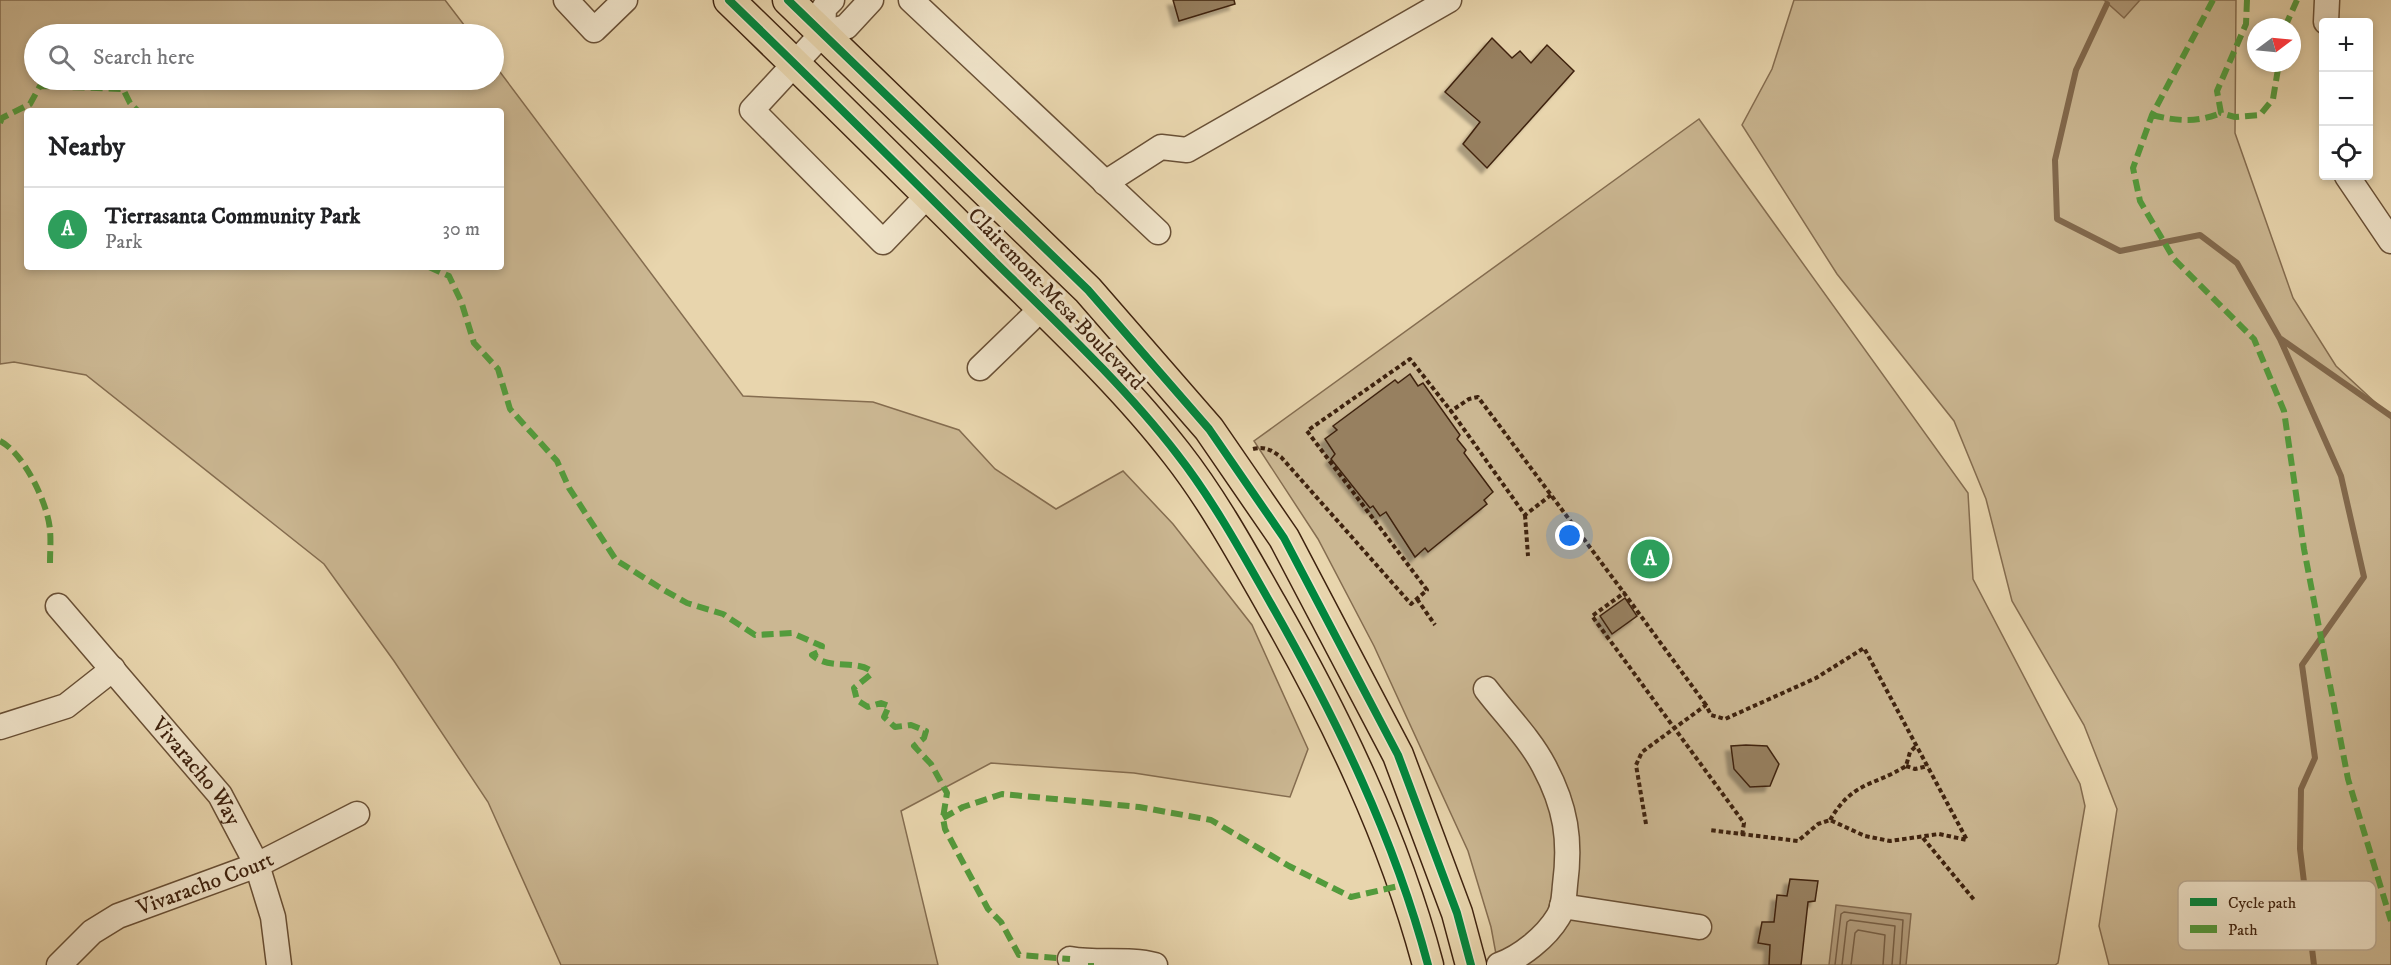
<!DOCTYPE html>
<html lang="en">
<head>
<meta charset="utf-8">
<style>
	body { margin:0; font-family:"IM FELL DW Pica",serif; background:#f2f2f2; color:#202124 }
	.controls { position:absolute; right:18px; top:18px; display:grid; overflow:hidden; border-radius:6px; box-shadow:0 3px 9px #0003 }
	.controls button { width:54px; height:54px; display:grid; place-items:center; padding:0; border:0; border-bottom:2px solid #e0e0e0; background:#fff; color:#202124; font:30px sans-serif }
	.compass { position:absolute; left:2247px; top:18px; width:54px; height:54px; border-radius:50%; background:#fff; box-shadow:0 3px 9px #0003; rotate:74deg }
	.you { position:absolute; left:1570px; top:536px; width:21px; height:21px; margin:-15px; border:4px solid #fff; border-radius:50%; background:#1a73e8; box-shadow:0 0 0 9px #1a73e833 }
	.badge { display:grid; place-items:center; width:39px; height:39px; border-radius:50%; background:#8f2418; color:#fff; font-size:20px; font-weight:700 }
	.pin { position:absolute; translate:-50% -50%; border:3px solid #fff; box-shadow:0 2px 6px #0006 }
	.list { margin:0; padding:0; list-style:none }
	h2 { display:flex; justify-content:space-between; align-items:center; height:78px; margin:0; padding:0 24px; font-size:26px }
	h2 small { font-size:20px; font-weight:400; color:#757577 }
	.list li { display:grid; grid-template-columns:39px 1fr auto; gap:18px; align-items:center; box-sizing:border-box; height:84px; padding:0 24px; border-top:2px solid #e0e0e0 }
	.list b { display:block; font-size:22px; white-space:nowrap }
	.list p { margin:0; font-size:20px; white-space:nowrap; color:#757577 }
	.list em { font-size:20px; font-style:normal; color:#757577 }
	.icon { flex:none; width:33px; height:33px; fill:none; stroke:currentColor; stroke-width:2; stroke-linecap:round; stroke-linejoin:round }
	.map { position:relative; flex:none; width:2391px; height:965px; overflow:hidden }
	.search { position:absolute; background:#fff; box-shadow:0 3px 9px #0003; left:24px; top:24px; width:480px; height:66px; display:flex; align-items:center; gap:15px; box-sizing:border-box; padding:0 21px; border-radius:33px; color:#757577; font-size:22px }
	.panel { position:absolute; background:#fff; box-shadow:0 3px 9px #0003; left:24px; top:108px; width:480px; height:162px; border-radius:6px }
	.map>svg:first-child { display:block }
	.green { fill:#cbb792; stroke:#856d50; stroke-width:1.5; fill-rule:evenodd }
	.water { fill:#af9877; stroke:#82694d; stroke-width:1.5 }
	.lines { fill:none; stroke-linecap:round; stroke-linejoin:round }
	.shore { stroke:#775e43; stroke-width:1.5 }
	.stream { stroke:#82694d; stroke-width:6 }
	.building { fill:#978061; stroke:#3f230f; stroke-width:1.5; filter:url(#shadow) }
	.minor-casing { stroke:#695036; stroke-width:27 }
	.major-casing { stroke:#3f230f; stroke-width:33 }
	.path { stroke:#3f230f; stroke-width:4; stroke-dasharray:4.5 3; stroke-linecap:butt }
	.minor { stroke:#f0e4ca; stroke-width:24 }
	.major { stroke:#e8d5ad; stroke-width:30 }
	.quiet { stroke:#539b3c; stroke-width:6; stroke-dasharray:12 6; stroke-linecap:butt }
	.cycleway-casing { stroke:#f0e4ca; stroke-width:11 }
	.cycleway { stroke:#00873e; stroke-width:8 }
	.labels { text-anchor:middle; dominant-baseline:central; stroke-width:6; stroke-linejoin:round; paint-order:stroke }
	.street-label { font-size:22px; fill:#3f230f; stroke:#f0e4ca }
	.key { fill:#f0e4ca; stroke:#bbaa92; stroke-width:1.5 }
	.key-label { font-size:16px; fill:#3f230f }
</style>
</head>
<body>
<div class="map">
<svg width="2391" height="965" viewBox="0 0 2391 965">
	<defs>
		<filter id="shadow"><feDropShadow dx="-5.5" dy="5.5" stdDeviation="1.5" flood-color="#0004"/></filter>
	</defs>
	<rect width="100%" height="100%" fill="#e8d5ad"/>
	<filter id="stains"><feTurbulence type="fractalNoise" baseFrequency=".00333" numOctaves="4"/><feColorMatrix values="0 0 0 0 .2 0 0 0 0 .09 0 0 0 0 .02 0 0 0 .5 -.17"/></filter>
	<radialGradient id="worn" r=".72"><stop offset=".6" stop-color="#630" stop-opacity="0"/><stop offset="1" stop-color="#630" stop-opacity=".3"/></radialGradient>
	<path class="green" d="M0,0H445L471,34H34V80H494V64L743,396L873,402L959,430L995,469L1056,509L1123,471L1173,524L1252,625L1308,749L1290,797L1134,773L991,763L901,811L938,965H561L488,802L394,661L324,564L86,375L14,362L0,364ZM27,111H501V267H27Z
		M1794,0H2236L2235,133L2293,298L2336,366L2391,417V965H2109L2099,926L2117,809L2084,725L2012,601L1986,499L1954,421L1837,274L1742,125L1772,69Z
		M1699,119L1968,493L1973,579L2080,784L2085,806L2058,963L2055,965H1498L1491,927L1468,851L1374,646L1318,539L1254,441Z"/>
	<path class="water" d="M2104,0H2140L2124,18Z
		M1836,905L1911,914L1906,965H1829Z"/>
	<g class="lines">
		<path class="shore" d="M1835,965L1841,914L1844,912L1903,920L1900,965
			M1842,965L1847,922L1850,920L1895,926L1892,965
			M1851,965L1855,933L1858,930L1885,935L1883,965"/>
		<path class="stream" d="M2107,4L2076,70L2055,160L2057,219L2120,251L2200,235L2237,263L2280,339L2341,476L2364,577L2302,665L2315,758L2301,789L2300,849L2314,965
			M2281,339L2391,416"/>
	</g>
	<path class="building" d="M1173,0H1234L1235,4L1179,21Z
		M1492,38L1512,58L1520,51L1531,63L1547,45L1574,71L1487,168L1463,144L1480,122L1445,92Z
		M1410,374L1418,386L1423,383L1460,435L1457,439L1466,450L1464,453L1493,492L1484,500L1487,504L1428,552L1425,548L1415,557L1386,512L1380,516L1373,506L1370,508L1331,459L1335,454L1325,439L1337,430L1333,426L1395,380L1398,383Z
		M1625,598L1637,616L1612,634L1600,616Z
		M1746,745L1767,746L1779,764L1770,786L1750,787L1734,769L1731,746Z
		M1790,879L1818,881L1815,901L1808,902L1801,965H1769L1770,945L1758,943L1762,922H1774L1777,895L1787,896Z"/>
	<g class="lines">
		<g class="minor-casing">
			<g id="minor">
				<path d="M566,0L594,30L625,0"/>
				<path d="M871,0L846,27L823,33L752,110L883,242L928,195"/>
				<path d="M911,0L1158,232"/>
				<path d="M2326,22L2327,0"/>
				<path d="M823,33L824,8L832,0"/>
				<path d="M2347,176L2391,241"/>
				<path d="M1105,183L1161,147L1187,150L1449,0"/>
				<path d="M980,368L1042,308"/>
				<path id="s1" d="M58,606L220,795L257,865L273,917L279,965"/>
				<path d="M1486,689C1505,714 1530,739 1544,766C1566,807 1571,840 1565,885C1564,895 1564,908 1558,917C1546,937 1521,957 1499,965"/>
				<path d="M0,727L66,706L113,669"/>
				<path d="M1562,906L1699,927"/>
				<path d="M1070,959C1098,964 1128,958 1155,965"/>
				<path id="s2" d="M59,965L92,932L118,916L257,865L357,814"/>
			</g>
		</g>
		<g class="major-casing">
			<path id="major" d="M729,0C818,86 906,173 993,260C1056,322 1123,384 1177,454C1213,500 1242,553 1271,604C1336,718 1394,837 1428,965
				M788,0L1088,290L1209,429L1284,538L1398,755L1457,913L1471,965"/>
		</g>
		<path class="path" d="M1253,449C1265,446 1271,450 1281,457L1411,604L1427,590L1307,431L1410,359L1451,411
			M1551,495L1525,515L1451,411L1469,399L1478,397L1624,593
			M1525,515L1528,556
			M1417,599L1435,625
			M1706,705L1624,593L1592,616L1744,823L1742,836
			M1906,766L1915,769L1928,766
			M1830,820C1853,781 1872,787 1906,766L1910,752L1917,745
			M1646,824L1636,765L1642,752L1706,705L1711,715L1725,719L1816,678L1864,648L1967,840L1939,834L1890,841L1865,836L1830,820L1818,824L1798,841L1709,830
			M1923,838L1975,901"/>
		<use href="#minor" class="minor"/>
		<use href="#major" class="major"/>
		<path class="quiet" d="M2213,0L2152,115L2133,168L2140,201L2174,259L2254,339L2284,411L2304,549L2348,779L2391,921
			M2247,0L2246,24L2217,91L2221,113L2235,117L2260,115L2273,99L2279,63
			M2285,27L2297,0
			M2152,115C2177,121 2196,123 2221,113
			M0,123L2,118L30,104L40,86L123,89L130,103L138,111
			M429,267L449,276L461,301L474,343L498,369L510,409L557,461L569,488L616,560L662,589L687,603L723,614L755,635L792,633L822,646L821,651L812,655C829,670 853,660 870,670V675L854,688L857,700L868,707L881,703L889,706L884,717L895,727L911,725L926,731L924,738L914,746L931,764L947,793L943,818L945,829L988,909L1001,922L1019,955L1070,959
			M0,441C24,453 48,504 50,530C51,541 50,552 50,563
			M943,818L963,807L1002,794L1139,807L1211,820L1289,866L1351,897L1403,885
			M1091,963V965"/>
		<g class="cycleway-casing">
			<path id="cycleway" d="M729,0C818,86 906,173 993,260C1056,322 1123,384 1177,454C1213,500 1242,553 1271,604C1336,718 1394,837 1428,965
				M788,0L1088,290L1209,429L1284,538L1398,755L1457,913L1471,965"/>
		</g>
		<use href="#cycleway" class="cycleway"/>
	</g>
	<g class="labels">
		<g class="street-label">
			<text transform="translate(1056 299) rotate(46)">Clairemont Mesa Boulevard</text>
			<text stroke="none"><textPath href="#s1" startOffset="216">Vivaracho Way</textPath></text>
			<text stroke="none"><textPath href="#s2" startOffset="170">Vivaracho Court</textPath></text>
		</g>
	</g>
	<rect x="2178" y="881" width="198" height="69" rx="9" class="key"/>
	<rect x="2190" y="898" width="27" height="8" fill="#00873e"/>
	<rect x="2190" y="925" width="27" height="8" fill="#539b3c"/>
	<g class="key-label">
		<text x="2228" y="908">Cycle path</text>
		<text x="2228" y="935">Path</text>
	</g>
	<rect width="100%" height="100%" filter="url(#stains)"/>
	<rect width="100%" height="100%" fill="url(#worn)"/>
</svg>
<div class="controls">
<button>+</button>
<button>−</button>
<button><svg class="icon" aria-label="locate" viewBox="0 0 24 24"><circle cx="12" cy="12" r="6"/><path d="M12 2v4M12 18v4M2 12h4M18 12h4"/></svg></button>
</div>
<svg class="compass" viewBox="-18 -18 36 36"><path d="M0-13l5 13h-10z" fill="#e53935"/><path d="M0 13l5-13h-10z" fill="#757577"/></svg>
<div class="you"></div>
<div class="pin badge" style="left:1650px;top:559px;background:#2e9e5b">A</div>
<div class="search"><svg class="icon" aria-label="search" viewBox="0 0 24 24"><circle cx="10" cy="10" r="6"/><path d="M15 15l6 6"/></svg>Search here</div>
<section class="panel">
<h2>Nearby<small></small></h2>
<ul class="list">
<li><span class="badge" style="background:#2e9e5b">A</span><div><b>Tierrasanta Community Park</b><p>Park</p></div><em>30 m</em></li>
</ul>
</section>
</div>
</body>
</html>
